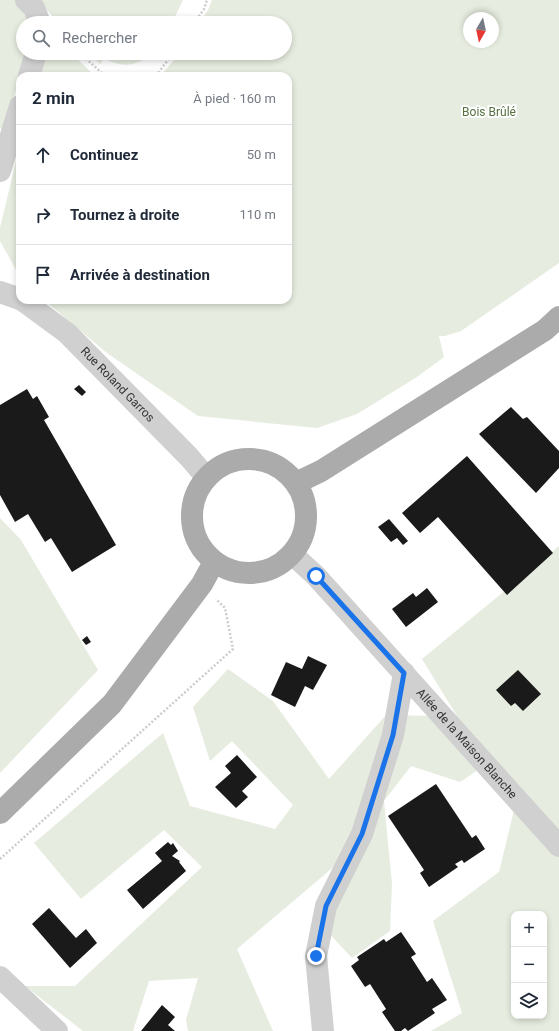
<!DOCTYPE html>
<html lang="fr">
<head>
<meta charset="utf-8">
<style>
	body { margin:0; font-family:Roboto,sans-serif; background:#f2f2f3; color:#1f2937 }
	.controls { position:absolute; right:12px; bottom:12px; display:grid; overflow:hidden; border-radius:8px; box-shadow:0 2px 6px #0003 }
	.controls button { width:36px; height:36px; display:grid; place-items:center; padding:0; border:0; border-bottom:1px solid #e0e1e3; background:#fff; color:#1f2937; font:20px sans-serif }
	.compass { position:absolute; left:463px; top:12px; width:36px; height:36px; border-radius:50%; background:#fff; box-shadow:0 2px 6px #0003; rotate:189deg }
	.stop { position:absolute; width:12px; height:12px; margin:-9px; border:3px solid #1a73e8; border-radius:50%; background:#fff }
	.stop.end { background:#1a73e8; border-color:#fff; box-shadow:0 1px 4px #0008 }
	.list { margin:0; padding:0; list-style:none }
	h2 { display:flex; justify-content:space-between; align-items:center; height:52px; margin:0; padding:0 16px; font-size:17px }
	h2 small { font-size:13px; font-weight:400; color:#747a83 }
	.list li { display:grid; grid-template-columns:26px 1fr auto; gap:12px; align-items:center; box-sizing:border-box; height:60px; padding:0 16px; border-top:1px solid #e0e1e3 }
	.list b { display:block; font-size:15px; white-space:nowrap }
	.list em { font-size:13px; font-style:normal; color:#747a83 }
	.icon { flex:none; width:22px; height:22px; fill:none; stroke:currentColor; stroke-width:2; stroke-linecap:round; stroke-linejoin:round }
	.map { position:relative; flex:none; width:559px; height:1031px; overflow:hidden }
	.search { position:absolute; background:#fff; box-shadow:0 2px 6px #0003; left:16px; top:16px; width:276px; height:44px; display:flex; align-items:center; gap:10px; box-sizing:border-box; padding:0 14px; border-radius:22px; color:#747a83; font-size:15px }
	.panel { position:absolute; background:#fff; box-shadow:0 2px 6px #0003; left:16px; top:72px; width:276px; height:232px; border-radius:12px }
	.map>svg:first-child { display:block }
	.green { fill:#e6ecdf; fill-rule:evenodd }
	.building { fill:#1a1a1a }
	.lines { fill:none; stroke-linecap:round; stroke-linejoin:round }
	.path { stroke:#cdcdcd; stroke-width:2.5; stroke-dasharray:2 2; stroke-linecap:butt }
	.minor { stroke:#d0d0d0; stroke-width:22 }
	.major { stroke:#ababab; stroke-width:22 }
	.route { stroke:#1a73e8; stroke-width:5 }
	.labels { text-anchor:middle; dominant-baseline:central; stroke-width:4; stroke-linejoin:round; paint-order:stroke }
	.park-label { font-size:12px; fill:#56703f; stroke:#fff }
	.street-label { font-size:12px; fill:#333; stroke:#fff }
</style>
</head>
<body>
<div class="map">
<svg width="559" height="1031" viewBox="0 0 559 1031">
	<rect width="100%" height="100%" fill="#fff"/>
	<path class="green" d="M0,0H16L30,23H23V53H28L3,130L0,128Z
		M37,0H183L172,23H59Z
		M212,0H559V263L461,331L445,336H439L444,357L417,377L357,414L317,428L198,416L107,353L44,300H288V76H160L180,53H285V23H199L208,10ZM469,18H493V42H469Z
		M45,53H71L95,76H39Z
		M89,53H151C138,67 120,68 104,58L100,64Z
		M20,144V277L0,241V228Z
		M0,518L21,540L98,670L0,773Z
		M559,546V1031H431L462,1013L433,921L499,872L515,806L481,755L422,659ZM514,914H544V1016H514Z
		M228,669L273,701L329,779L386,715L435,716L481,768L460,782L411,766L384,801L392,884L390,931L352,958L327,931L337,864L237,949L273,1031H188L186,1020L198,978L149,981L133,1031H83L25,986H75L202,867L164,830L81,899L34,843L163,733L190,806L275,829L293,805L232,741L210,761L193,707Z"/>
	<path class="building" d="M79,385L86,392L82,396L74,389Z
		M27,389L33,399L37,396L49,417L44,420L116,545L72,572L51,538L45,542L28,514L15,522L0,495V405Z
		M511,407L523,419L527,417L559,451V468L536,493L479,434Z
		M467,456L553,553L507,595L438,517L420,533L402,513Z
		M389,519L408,541L403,545L397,538L391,542L378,527Z
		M427,588L438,602L406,627L392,609L413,593L416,597Z
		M87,636L91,642L86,645L82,640Z
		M308,656L327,665L313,690L305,686L295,707L271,695L286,662L302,669Z
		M518,670L541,694L523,711L515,703L511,706L496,690Z
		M237,755L257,777L242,791L248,797L236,808L215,787L231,773L225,766Z
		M436,784L472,838L476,835L485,849L464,863L462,860L455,864L458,867L429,887L420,873L424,870L388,816Z
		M168,842L171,845L173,843L178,851L172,856L180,861L179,862L186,871L143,909L127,890L162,861L155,853Z
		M49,908L76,938L86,929L97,943L70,968L32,924Z
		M401,932L416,954L411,957L427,982L432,978L447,1000L432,1009L435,1013L408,1031L405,1028L401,1031H395L382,1012L386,1009L370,984L365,987L351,966L359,960L357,957L384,939L386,942Z
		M162,1005L175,1017L168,1025L175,1031H141Z"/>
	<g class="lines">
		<path class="path" d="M194,23L204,9L207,0
			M80,53L105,76
			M156,76L173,53
			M0,859L233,649L225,608L216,599"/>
		<g class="minor">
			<path d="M26,0L34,8L40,23"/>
			<path d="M29,76L36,53"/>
			<path d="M0,171L20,106"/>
			<path d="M0,292L20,299"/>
			<path id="s1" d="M22,300L67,333L189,457L206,477"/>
			<path id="s2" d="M292,554L316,576L559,846"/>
			<path d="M0,977L57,1031"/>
			<path d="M323,1031L316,956L326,906L362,834L393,735L404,673"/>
		</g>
		<path class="major" d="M192 516a57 57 0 1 1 114 0a57 57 0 1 1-114 0Z
			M296,483L321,471L545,330L559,317
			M0,813L112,704L202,584L214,562"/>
	</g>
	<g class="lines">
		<path class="route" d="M316,576L404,673L393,735L362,834L326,906L316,956"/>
	</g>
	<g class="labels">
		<g class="park-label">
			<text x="489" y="112">Bois Brûlé</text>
		</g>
		<g class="street-label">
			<text stroke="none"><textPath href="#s1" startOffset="128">Rue Roland Garros</textPath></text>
			<text stroke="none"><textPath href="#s2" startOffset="258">Allée de la Maison Blanche</textPath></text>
		</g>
	</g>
</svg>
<div class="controls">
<button>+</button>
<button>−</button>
<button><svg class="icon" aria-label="layers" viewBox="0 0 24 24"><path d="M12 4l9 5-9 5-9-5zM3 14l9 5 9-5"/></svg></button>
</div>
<svg class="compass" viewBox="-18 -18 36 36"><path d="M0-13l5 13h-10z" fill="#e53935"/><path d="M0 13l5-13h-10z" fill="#747a83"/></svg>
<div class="stop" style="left:316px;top:576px"></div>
<div class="stop end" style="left:316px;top:956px"></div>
<div class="search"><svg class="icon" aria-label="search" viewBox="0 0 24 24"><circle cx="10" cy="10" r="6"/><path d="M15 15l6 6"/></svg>Rechercher</div>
<section class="panel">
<h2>2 min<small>À pied · 160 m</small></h2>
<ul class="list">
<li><svg class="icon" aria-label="ahead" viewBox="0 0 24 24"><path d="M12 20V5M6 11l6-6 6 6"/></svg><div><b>Continuez</b></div><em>50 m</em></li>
<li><svg class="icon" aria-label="right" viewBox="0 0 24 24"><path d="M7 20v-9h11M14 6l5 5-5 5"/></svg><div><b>Tournez à droite</b></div><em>110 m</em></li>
<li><svg class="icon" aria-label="arrive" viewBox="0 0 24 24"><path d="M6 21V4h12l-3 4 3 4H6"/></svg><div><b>Arrivée à destination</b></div></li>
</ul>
</section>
</div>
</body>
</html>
